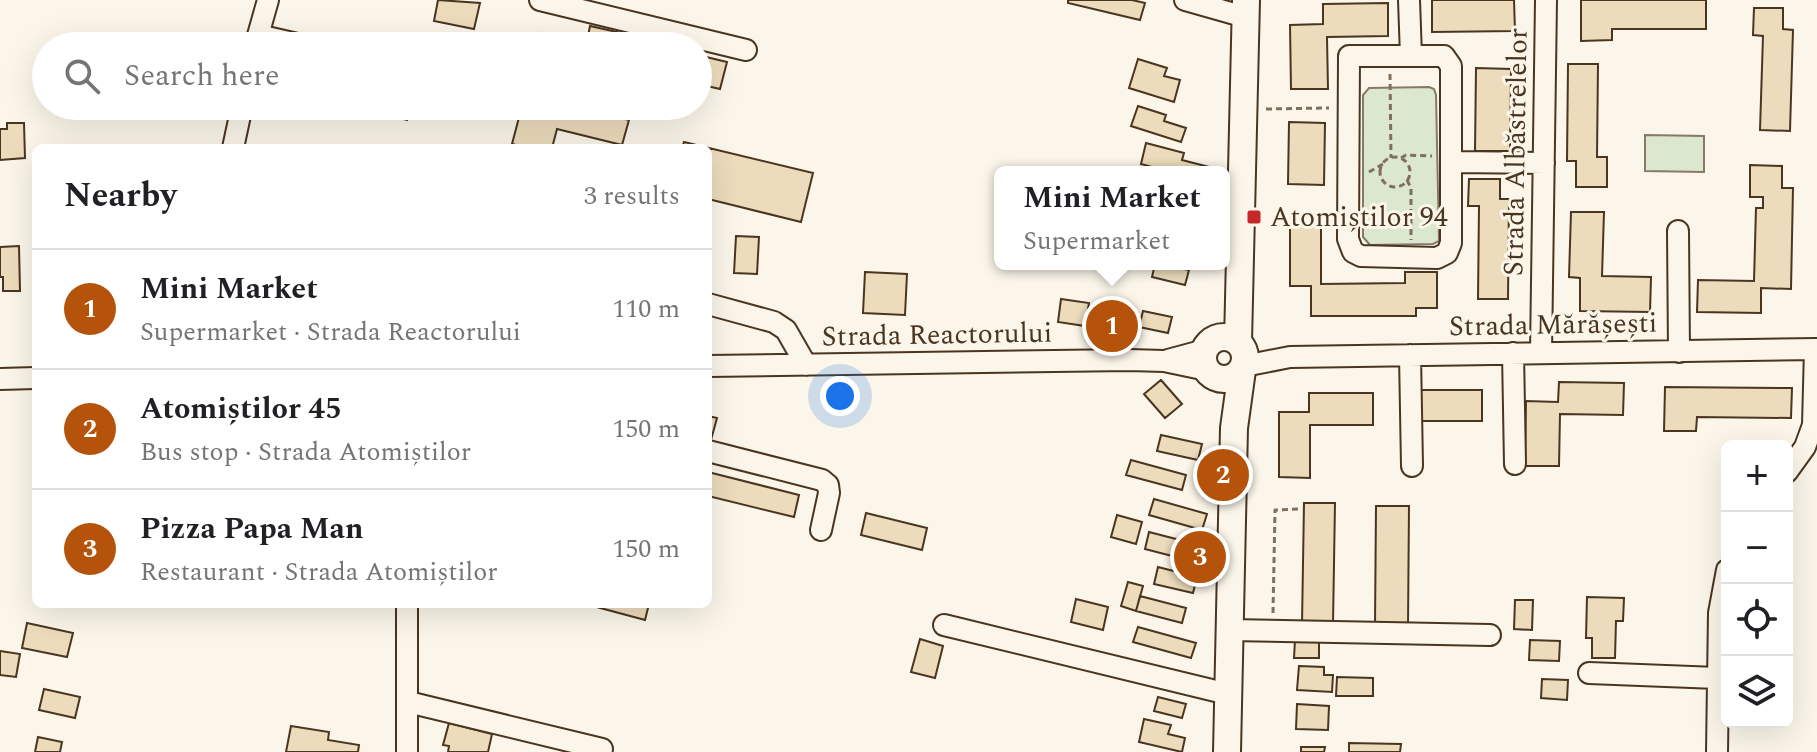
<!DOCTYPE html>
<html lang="en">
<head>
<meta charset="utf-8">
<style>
	body { margin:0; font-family:Spectral,serif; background:#f6f6f6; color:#202124 }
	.controls { position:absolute; right:24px; bottom:24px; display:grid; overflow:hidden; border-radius:12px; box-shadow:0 8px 32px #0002 }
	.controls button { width:72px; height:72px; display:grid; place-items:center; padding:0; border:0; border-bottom:2px solid #e0e0e0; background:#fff; color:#202124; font:40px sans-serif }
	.you { position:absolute; left:840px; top:396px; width:28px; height:28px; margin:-20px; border:6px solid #fff; border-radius:50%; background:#1a73e8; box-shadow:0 0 0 12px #1a73e833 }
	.badge { display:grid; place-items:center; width:52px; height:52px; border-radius:50%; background:#b45309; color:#fff; font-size:26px; font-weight:700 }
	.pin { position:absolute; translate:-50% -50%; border:4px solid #fff; box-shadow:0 2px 8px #0006 }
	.popup { position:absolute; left:994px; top:166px; width:236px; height:104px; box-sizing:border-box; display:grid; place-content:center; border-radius:12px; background:#fff; filter:drop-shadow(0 2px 6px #0005); font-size:26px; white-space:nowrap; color:#757577 }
	.popup b { font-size:30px; color:#202124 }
	.popup::after { content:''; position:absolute; left:50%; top:100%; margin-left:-16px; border:16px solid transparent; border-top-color:#fff }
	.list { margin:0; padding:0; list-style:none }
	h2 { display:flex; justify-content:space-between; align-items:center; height:104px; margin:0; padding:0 32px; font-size:34px }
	h2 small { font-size:26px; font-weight:400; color:#757577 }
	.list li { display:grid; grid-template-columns:52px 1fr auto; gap:24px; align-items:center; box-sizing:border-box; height:120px; padding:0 32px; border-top:2px solid #e0e0e0 }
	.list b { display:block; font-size:30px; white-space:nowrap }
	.list p { margin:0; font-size:26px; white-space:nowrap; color:#757577 }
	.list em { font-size:26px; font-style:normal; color:#757577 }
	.icon { flex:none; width:44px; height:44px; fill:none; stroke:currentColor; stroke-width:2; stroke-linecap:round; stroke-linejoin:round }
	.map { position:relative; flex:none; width:1817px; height:752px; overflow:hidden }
	.search { position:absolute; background:#fff; box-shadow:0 8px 32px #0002; left:32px; top:32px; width:680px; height:88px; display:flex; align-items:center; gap:20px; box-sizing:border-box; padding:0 28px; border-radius:44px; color:#757577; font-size:30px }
	.panel { position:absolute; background:#fff; box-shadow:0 8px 32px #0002; left:32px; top:144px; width:680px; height:464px; border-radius:12px }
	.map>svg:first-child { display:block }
	.green { fill:#dce7d0; stroke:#887966; stroke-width:2 }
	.building { fill:#ecdcbc; stroke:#4a3520; stroke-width:2 }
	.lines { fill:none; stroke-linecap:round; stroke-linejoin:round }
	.minor-casing { stroke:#4a3520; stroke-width:24 }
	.major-casing { stroke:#4a3520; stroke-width:30 }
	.path { stroke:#7f6f5c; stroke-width:3; stroke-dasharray:6 4; stroke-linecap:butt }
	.minor { stroke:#fbf6e9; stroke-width:20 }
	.major { stroke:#fbf6e9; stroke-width:26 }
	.poi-dot { fill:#c62828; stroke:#fbf6e9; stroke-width:3 }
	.labels { text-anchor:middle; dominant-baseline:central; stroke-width:6; stroke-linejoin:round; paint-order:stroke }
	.street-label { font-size:28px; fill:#4a3520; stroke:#fbf6e9 }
	.poi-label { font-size:28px; fill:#4a3520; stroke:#fbf6e9; text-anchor:start }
</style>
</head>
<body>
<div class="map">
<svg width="1817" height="752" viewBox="0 0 1817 752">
	<rect width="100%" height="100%" fill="#fbf6e9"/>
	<path class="green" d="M1429,87L1434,89L1436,95L1439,241L1433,244L1370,245L1363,237V95L1369,88Z
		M1645,135L1704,136V172L1645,171Z"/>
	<path class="building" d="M438,0L480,3L474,29L434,21Z
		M1068,0H1132L1145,3L1140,20L1068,3Z
		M1432,0H1514L1515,31L1432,32Z
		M1581,0H1706V29H1612V40L1581,41Z
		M1388,3V36L1327,37L1328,89H1291L1290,25L1323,24V4Z
		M1754,8H1783V29L1793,30L1790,131L1760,130L1763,36L1753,35Z
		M590,26L626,34L623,46H586Z
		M539,33L572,41L571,46H536Z
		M159,39L218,43V46H158Z
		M698,55L727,62L720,89L698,84Z
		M1138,59L1167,68L1164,76L1180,80L1174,102L1129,88Z
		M1568,64H1598L1597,157H1607V187H1576V161H1567Z
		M1476,68L1511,69L1510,151H1475Z
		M119,106H146L145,114L118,112Z
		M359,106H412L407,120Z
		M522,106H573L629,120L622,145L557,129L552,148H529L512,144Z
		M1138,106L1166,115L1164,121L1186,128L1181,142L1131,126Z
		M1289,122L1325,123L1324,185L1288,184Z
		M7,123H24L25,158L0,160V129H7Z
		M684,142L813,173L801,222L708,199V148H682Z
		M1146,143L1184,153L1182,160L1213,168L1212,172H1170L1141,164Z
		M1750,165L1782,166V188H1793L1791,289L1761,288V313L1697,312L1698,280L1754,281L1756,208H1763V197H1750Z
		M1469,179H1500V199H1509L1508,299H1478L1479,206H1468Z
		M1571,212H1604L1602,276L1651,277L1650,312L1580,311V278L1569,277Z
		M1290,225H1321V284L1405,283V272H1437V308H1416V316H1311V286H1290Z
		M736,236L759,237L757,274L734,273Z
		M19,246L20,291H3V277H0V247Z
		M1155,264H1179L1178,268L1189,270L1185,285L1152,277Z
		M865,272L907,274L905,315L863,313Z
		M1061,299L1089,303L1085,326L1058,322Z
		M1105,310L1128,314L1124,336L1102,333Z
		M1143,311L1172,317L1168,333L1139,327Z
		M1161,380L1182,404L1165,418L1144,394Z
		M1559,382L1624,383L1623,415L1560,414L1559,466H1525L1526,401L1558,402Z
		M1665,387L1792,388L1791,418L1697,417L1696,431H1664Z
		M1420,390H1482V421H1420Z
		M1309,393H1373V425H1310V478L1279,477V412H1309Z
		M708,416L717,418L711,440L708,439Z
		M1161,435L1202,444L1198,460L1157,451Z
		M1131,460L1186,475L1182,490L1126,475Z
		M708,472L799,495L794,517L708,496Z
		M1154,499L1207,514L1202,530L1149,515Z
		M1304,503H1335L1333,624H1302Z
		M1376,506H1409L1408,627L1375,625Z
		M866,513L927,528L922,550L861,535Z
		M1117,515L1142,522L1136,544L1111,537Z
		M1149,532L1207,547L1203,564L1145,549Z
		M1158,567L1197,577L1193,593L1154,584Z
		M1128,582L1143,586L1136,611L1121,606Z
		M1140,596L1186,608L1182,623L1136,611Z
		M1587,597L1624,598L1623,621H1616L1615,658H1592V638H1586Z
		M1076,599L1108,607L1103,630L1071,622Z
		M1515,600H1533L1532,630L1514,629Z
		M594,604H649L645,620L593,606Z
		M27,623L73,633L67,657L22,648Z
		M1138,627L1196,643L1191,658L1133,642Z
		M920,639L943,646L935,678L911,672Z
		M1295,640H1319V658H1294Z
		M1530,640L1560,641L1559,661L1529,660Z
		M0,651L20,654L16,677L0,675Z
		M1299,666L1324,667V675H1333L1332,692L1297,690Z
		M1337,677L1373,678V696H1336Z
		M1542,679L1568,680L1567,700L1541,698Z
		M44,689L80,697L75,718L39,710Z
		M1158,697L1186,704L1182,718L1154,711Z
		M1297,704L1329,706L1328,730L1296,729Z
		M1144,719L1171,725L1168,734L1185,738L1182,752L1139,742Z
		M449,723L492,734L488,752H448L449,746L443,745Z
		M291,726L329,732L328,740L359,745L358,752H286Z
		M38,737L62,742L60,752H35Z
		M1349,743L1401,744L1400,752H1349Z
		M1301,747H1325L1324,752H1301Z"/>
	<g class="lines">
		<g class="minor-casing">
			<path id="minor" d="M540,0L746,50
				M1185,0L1245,17
				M1409,0L1411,56
				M258,35L306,46
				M255,46L268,0
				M1349,56H1444L1451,66V243L1447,253L1437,258L1361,256L1353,252L1348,239Z
				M233,148L242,106
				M1452,162L1544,163
				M1678,231L1679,352
				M708,304L774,322L786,330L806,365
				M1513,353L1515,464
				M1541,353L1546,0
				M1410,355L1412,466
				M1168,360L1205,350
				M708,366L1129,360L1164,361L1207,370
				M1244,366L1290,357L1817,349
				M0,379L36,378
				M708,451L822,480L828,485L829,493L821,530
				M1787,472L1805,447L1813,425L1815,349
				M407,604V752
				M944,625L1228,694
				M1229,630L1490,635
				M1589,673L1717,678
				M408,702L602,749
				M1717,752L1719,613L1727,570"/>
		</g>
		<g class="major-casing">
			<path id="major" d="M1203 358a21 21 0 1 1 42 0a21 21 0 1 1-42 0Z
				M1238,342L1246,0
				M1227,752L1234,428L1242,370"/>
		</g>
		<path class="path" d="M1390,74L1391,158
			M1266,109L1329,108
			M1380 172a15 15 0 1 1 30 0a15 15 0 1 1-30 0Z
			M1401,158L1406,155L1432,156
			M1369,172L1383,164
			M1407,180L1411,188V240
			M1273,613L1275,510L1300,509"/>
		<use href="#minor" class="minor"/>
		<use href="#major" class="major"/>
	</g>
	<rect class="poi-dot" x="1246" y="209" width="16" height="16" rx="4"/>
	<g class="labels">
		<g class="street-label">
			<text transform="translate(1516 152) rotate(-89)">Strada Albăstrelelor</text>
			<text transform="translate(1553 325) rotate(-1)">Strada Mărășești</text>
			<text transform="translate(937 335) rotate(-1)">Strada Reactorului</text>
		</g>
		<g class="poi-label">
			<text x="1270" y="217">Atomiștilor 94</text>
		</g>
	</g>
</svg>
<div class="controls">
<button>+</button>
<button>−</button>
<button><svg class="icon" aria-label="locate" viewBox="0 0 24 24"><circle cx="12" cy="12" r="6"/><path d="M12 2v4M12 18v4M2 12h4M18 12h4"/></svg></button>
<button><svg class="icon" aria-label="layers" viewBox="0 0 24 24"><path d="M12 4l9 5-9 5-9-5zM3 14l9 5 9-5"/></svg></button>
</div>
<div class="you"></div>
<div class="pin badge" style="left:1112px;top:326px">1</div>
<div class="popup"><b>Mini Market</b>Supermarket</div>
<div class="pin badge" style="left:1223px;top:475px">2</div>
<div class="pin badge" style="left:1200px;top:557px">3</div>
<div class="search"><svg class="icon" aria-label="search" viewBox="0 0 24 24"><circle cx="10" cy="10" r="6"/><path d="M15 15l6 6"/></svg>Search here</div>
<section class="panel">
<h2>Nearby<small>3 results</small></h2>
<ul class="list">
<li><span class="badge">1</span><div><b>Mini Market</b><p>Supermarket · Strada Reactorului</p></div><em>110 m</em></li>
<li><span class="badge">2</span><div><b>Atomiștilor 45</b><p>Bus stop · Strada Atomiștilor</p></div><em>150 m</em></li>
<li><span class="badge">3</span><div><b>Pizza Papa Man</b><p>Restaurant · Strada Atomiștilor</p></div><em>150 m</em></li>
</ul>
</section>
</div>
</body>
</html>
